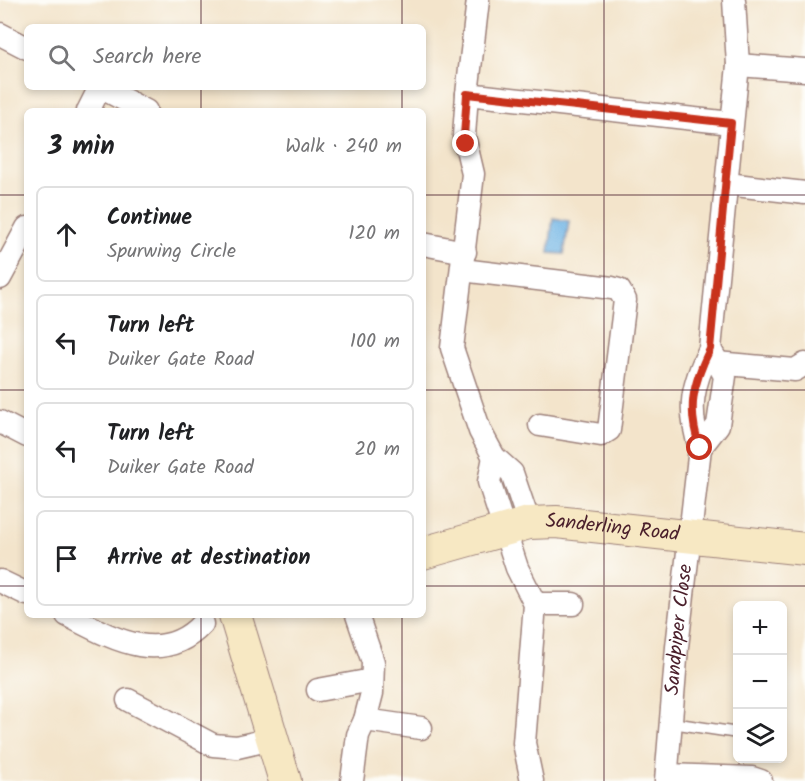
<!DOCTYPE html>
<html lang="en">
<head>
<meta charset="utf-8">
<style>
	body { margin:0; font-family:Kalam,sans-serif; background:#f2f2f2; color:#202124 }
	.controls { position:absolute; right:18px; bottom:18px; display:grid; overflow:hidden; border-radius:9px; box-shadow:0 3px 9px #0003 }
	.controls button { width:54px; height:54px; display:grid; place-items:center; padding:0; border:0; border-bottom:2px solid #e0e0e0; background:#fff; color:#202124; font:30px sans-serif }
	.stop { position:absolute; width:18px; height:18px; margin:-14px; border:4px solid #c8321e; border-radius:50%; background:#fff }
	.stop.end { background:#c8321e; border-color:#fff; box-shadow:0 2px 6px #0008 }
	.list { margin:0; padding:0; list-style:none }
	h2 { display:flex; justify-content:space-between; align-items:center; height:78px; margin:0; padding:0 24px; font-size:26px }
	h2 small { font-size:20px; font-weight:400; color:#757577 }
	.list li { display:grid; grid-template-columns:39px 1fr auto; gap:18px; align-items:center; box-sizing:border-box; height:96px; margin:0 12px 12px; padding:0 12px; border:2px solid #e0e0e0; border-radius:9px }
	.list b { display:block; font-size:22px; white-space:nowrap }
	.list p { margin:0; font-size:20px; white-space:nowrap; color:#757577 }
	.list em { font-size:20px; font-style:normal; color:#757577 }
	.icon { flex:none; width:33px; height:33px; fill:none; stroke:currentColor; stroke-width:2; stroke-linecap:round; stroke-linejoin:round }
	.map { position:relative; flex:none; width:805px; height:781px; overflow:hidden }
	.search { position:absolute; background:#fff; box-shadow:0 3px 9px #0003; left:24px; top:24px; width:402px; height:66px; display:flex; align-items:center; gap:15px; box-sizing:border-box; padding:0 21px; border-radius:9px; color:#757577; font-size:22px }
	.panel { position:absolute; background:#fff; box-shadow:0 3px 9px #0003; left:24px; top:108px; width:402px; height:510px; border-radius:9px }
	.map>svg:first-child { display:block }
	.water { fill:#6eb4e5; stroke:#5c6a88; stroke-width:1.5 }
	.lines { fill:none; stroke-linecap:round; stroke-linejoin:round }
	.lane-casing { stroke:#9e827b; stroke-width:13 }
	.street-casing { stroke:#9e827b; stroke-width:25 }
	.secondary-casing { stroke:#9e827b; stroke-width:34 }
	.lane { stroke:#fff; stroke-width:10 }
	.street { stroke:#fff; stroke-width:22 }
	.secondary { stroke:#f7e8c3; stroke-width:32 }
	.route { stroke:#c8321e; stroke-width:8 }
	.grid { fill:none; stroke:#4a1f2b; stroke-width:1.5; stroke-opacity:0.55 }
	.labels { text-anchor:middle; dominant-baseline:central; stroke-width:6; stroke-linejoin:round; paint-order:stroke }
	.street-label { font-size:20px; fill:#4a1f2b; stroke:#fdfcf7 }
</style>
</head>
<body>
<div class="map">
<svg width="805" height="781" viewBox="0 0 805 781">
	<rect width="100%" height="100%" fill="#fdfcf7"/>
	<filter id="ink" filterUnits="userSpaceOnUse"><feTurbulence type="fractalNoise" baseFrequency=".0167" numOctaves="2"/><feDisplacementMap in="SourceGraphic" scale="12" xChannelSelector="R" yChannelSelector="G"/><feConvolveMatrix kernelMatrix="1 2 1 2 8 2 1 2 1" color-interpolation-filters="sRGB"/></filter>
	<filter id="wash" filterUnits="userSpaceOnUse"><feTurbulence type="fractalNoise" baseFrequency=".008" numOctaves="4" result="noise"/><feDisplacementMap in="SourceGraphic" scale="24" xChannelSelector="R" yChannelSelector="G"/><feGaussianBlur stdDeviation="1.35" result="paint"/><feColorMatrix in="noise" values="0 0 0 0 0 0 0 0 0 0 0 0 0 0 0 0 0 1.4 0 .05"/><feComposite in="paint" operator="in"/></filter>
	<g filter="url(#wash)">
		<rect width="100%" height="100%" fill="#f3e4cb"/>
		<path class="water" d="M553,218L569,221L564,254L549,253Z"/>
	</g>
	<g filter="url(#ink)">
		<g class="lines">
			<g class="lane-casing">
				<path id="lane" d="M672,723L738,733"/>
			</g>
			<g class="street-casing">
				<g id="street">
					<path d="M0,34L27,48"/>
					<path d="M738,65L805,70"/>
					<path d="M100,87L146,111"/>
					<path d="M467,94L478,0"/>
					<path d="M88,111L100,87"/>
					<path d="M727,184L805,193"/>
					<path d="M423,244L465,252"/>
					<path d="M462,270L612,288L619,290L625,300L609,430L601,435L540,425"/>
					<path d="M0,278L27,228"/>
					<path d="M705,362L795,370L805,364"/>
					<path d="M0,422L27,436"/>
					<path d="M700,448L718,425L725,376L710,349"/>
					<path d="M494,457L489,482L517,568L535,604L524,743L532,781"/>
					<path d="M529,523L512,473L494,457L480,431L452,348L473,174L464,136L467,94L731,123"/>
					<path d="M0,581L27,594"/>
					<path d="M535,604H573"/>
					<path d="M67,615C110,637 161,668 202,624"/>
					<path d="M318,690L372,680"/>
					<path d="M128,700L213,745L237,747L272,739"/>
					<path d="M365,720L421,728"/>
					<path d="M667,775L752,778L761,781"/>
					<path d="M352,781L358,735L365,720L372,693L373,662L357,615"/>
					<path id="s1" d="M666,781L677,647L700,448C687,409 692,385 710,349L738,65L734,0"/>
				</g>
			</g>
			<g class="secondary-casing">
				<g id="secondary">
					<path id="s2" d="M423,553L529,523L556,522L805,549"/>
					<path d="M235,615L285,781"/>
				</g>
			</g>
			<use href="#lane" class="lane"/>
			<use href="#street" class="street"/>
			<use href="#secondary" class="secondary"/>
		</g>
	</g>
	<g class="lines" filter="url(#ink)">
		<path class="route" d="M466,144L464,136L467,94L731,123L710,349C692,385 687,410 700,448"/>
	</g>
	<path class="grid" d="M201,0V27M402,0V27M604,0V781M201,87V111M402,87V111M0,195H27M423,195H805M0,390H27M423,390H805M0,586H27M423,586H805M201,615V781M402,615V781"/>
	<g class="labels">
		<g class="street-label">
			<text stroke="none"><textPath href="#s2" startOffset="194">Sanderling Road</textPath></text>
			<text stroke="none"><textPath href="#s1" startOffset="152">Sandpiper Close</textPath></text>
		</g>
	</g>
</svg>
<div class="controls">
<button>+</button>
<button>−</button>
<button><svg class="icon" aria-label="layers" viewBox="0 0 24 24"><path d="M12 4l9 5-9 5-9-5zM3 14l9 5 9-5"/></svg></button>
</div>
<div class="stop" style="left:700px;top:448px"></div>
<div class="stop end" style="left:466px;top:144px"></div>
<div class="search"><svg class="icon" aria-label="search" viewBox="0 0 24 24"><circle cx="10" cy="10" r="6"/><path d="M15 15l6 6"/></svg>Search here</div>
<section class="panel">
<h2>3 min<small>Walk · 240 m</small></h2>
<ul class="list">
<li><svg class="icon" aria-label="ahead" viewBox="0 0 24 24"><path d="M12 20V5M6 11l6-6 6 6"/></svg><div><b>Continue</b><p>Spurwing Circle</p></div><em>120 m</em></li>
<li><svg class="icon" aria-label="left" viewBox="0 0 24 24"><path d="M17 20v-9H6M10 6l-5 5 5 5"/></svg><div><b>Turn left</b><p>Duiker Gate Road</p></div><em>100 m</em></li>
<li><svg class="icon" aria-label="left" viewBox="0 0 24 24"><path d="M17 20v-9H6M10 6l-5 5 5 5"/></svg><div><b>Turn left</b><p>Duiker Gate Road</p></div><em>20 m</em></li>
<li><svg class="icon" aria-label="arrive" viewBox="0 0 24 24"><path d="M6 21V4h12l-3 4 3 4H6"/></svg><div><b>Arrive at destination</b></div></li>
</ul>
</section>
</div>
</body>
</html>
